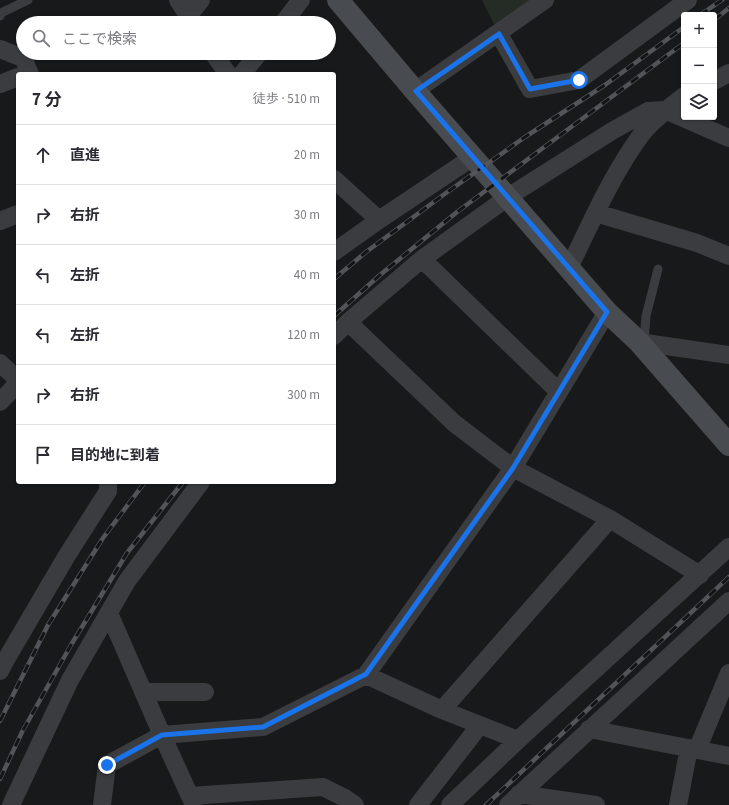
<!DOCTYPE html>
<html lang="ja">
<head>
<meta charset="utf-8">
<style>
	body { margin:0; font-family:"Source Sans 3","Noto Sans JP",sans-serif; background:#f2f2f3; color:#2b2b33 }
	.controls { position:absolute; right:12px; top:12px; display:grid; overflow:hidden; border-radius:4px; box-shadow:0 1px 3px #0004 }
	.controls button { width:36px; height:36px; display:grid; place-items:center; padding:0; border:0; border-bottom:1px solid #e1e1e2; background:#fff; color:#2b2b33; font:20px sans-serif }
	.stop { position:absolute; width:12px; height:12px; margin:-9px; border:3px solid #1a73e8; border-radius:50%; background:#fff }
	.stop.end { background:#1a73e8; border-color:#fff; box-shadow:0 1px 4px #0008 }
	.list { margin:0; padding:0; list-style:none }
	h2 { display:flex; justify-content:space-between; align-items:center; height:52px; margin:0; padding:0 16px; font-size:17px }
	h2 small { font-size:13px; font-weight:400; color:#7c7c81 }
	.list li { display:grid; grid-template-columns:26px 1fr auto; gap:12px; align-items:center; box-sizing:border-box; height:60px; padding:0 16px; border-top:1px solid #e1e1e2 }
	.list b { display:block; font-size:15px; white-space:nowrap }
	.list em { font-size:13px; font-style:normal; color:#7c7c81 }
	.icon { flex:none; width:22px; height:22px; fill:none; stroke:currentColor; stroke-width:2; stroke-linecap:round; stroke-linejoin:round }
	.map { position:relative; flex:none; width:729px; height:805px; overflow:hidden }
	.search { position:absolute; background:#fff; box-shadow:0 1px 3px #0004; left:16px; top:16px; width:320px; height:44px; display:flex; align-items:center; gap:10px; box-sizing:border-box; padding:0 14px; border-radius:22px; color:#7c7c81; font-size:15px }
	.panel { position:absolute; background:#fff; box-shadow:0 1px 3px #0004; left:16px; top:72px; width:320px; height:412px; border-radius:4px }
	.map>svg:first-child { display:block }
	.green { fill:#252c25 }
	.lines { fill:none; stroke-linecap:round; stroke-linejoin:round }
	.lane { stroke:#3a3c3f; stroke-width:9 }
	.street { stroke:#3a3c3f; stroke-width:18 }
	.secondary { stroke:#484b4f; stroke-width:22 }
	.rail-casing { stroke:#515458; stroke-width:4.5 }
	.rail { stroke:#131415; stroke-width:3; stroke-dasharray:9; stroke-linecap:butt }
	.route { stroke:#1a73e8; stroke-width:5 }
</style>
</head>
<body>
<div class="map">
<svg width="729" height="805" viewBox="0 0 729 805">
	<rect width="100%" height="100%" fill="#18191a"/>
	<path class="green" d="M482,0H535L499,34Z"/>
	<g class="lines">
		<path class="lane" d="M0,16L1,13L28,0
			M644,343L646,316L658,269"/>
		<path class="street" d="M178,0L193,23
			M188,16L201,0
			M283,23L301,0
			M499,34L530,89L579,80L688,0
			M0,49L23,58L30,74
			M213,53L228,74
			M242,74L259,53
			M714,81L729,73
			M0,84L18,77
			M415,91L545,0
			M334,179L379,220
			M596,213L697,243L729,256
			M0,221L18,214
			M334,252L379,220L473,157
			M422,259L559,392
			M569,268C591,223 611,176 641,135C652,120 669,108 684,96
			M348,322L454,423L513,468L610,519L700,575
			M334,336L348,322L422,259L508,197L612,131L648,111L665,110L729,138
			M639,342L729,355
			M0,363L18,380
			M0,402L18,383
			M109,613L162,735L194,805
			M0,671L4,663L66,557L108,491V482
			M366,675L513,468L607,312
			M143,692H205
			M442,710L610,519
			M589,729L729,756
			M697,750L729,673
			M519,794L596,805
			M190,796L323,787L345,798L355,805
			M11,805L70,680L127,581L201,482
			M102,805L107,765L162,735L263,727L366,675L442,710L518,740
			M418,805L480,725
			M450,805L518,740L729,547
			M508,805L729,601
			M678,805L689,748"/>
		<path class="secondary" d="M338,0L415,91L607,312L639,342L729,445"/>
		<g class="rail-casing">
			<path id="rail" d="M700,15L722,0
				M714,20L729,8
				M334,279L366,252L446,193L525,137L605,85L684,27
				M334,316L380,275L457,212L684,43
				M0,721L48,625L103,538L145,482
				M0,779L22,732L71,645L127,553L183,482
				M486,805L729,577"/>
		</g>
		<use href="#rail" class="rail"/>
	</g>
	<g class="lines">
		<path class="route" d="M107,765L162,735L263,727L366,674L513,468L607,312L416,91L499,34L530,89L579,80"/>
	</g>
</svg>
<div class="controls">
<button>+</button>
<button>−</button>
<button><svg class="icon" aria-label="layers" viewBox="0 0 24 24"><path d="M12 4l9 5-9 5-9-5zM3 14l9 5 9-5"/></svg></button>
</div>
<div class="stop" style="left:579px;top:80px"></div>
<div class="stop end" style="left:107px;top:765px"></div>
<div class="search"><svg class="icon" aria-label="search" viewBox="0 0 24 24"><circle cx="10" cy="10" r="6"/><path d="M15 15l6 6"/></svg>ここで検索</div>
<section class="panel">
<h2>7 分<small>徒歩 · 510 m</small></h2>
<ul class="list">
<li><svg class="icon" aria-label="ahead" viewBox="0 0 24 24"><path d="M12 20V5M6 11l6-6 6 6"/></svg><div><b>直進</b></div><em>20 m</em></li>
<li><svg class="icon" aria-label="right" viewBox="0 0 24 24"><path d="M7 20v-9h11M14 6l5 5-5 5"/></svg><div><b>右折</b></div><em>30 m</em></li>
<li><svg class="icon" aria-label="left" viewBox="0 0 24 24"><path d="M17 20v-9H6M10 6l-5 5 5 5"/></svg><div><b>左折</b></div><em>40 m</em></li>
<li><svg class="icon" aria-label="left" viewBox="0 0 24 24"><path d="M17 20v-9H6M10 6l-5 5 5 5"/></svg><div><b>左折</b></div><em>120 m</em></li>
<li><svg class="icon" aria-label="right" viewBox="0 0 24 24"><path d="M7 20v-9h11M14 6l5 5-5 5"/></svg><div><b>右折</b></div><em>300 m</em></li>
<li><svg class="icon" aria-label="arrive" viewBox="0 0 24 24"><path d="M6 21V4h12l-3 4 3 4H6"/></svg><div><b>目的地に到着</b></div></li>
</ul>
</section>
</div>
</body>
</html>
